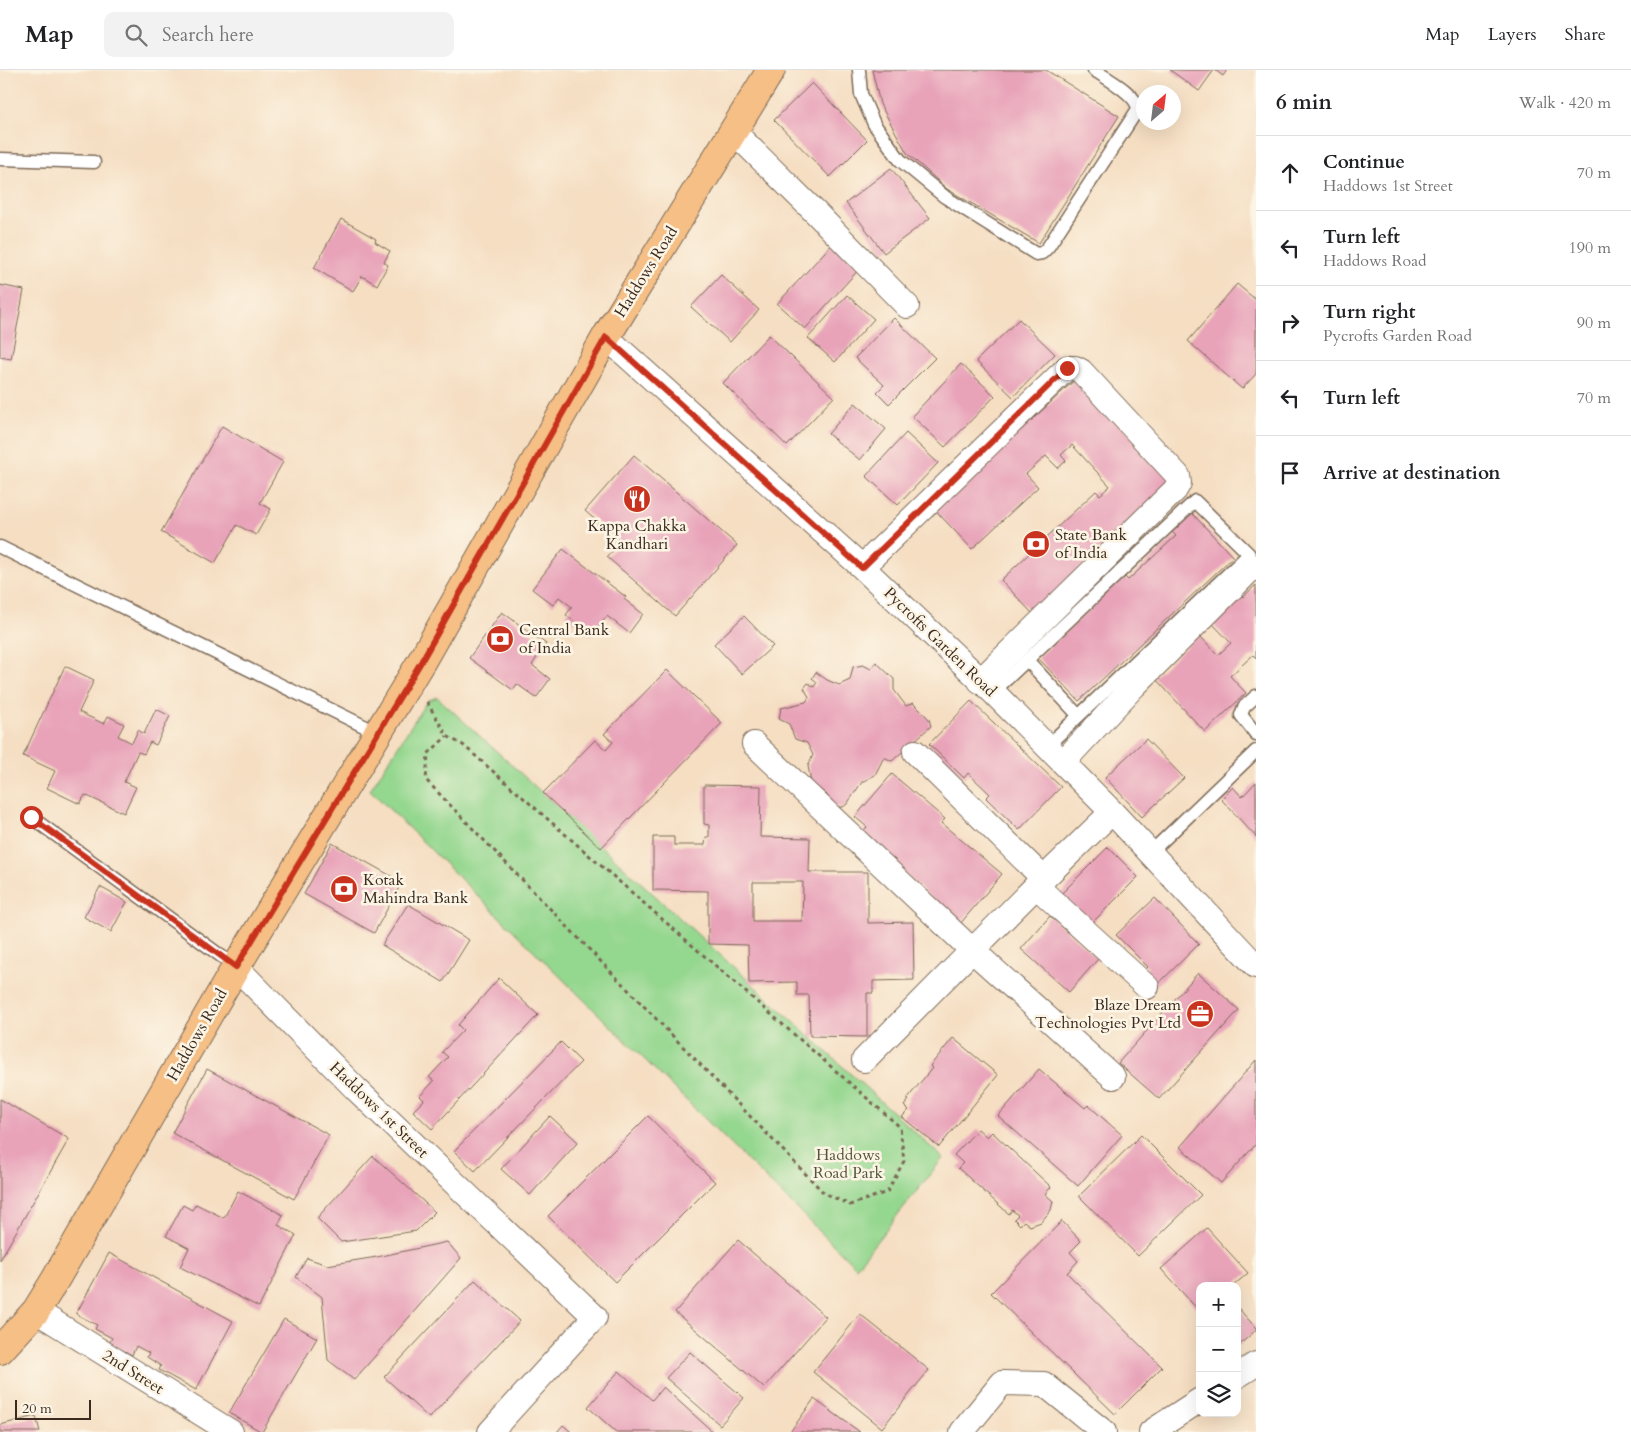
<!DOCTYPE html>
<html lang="en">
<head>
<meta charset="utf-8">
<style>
	body { margin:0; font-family:Cardo,serif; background:#f2f2f2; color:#202124 }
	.controls { position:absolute; right:15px; bottom:15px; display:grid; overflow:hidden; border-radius:10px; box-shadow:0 5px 20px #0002 }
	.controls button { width:45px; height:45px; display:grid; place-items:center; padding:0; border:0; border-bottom:1px solid #e0e0e0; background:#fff; color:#202124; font:25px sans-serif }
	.compass { position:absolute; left:1136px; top:15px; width:45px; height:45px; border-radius:50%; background:#fff; box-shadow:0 5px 20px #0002; rotate:28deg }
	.scale { position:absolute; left:15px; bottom:12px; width:76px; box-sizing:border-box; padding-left:5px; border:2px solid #3b2a1e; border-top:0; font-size:14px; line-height:18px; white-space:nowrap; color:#3b2a1e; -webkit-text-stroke:4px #fcf5e5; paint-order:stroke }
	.stop { position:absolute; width:15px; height:15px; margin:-11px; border:4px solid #c8321e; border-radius:50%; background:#fff }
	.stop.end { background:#c8321e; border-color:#fff; box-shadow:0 1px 5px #0008 }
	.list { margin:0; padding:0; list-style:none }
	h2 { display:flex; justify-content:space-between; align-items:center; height:65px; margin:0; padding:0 20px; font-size:21px }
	h2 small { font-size:16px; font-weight:400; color:#757577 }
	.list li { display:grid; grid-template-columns:32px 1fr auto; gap:15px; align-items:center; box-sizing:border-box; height:75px; padding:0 20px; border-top:1px solid #e0e0e0 }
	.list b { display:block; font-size:19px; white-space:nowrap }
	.list p { margin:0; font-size:16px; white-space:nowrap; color:#757577 }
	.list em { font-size:16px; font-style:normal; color:#757577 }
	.icon { flex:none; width:28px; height:28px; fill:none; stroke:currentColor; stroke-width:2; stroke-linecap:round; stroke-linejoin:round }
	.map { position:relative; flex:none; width:1256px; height:1362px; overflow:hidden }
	header { display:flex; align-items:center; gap:30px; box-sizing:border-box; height:70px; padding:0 25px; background:#fff; border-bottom:1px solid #e0e0e0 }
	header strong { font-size:24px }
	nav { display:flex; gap:28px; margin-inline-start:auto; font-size:18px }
	.search { width:350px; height:45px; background:#f2f2f2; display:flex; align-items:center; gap:12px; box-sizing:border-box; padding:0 18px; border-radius:10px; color:#757577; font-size:19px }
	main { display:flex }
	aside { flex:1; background:#fff }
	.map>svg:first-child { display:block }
	.green { fill:#94d78f; stroke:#688056 }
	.building { fill:#e8a3b9; fill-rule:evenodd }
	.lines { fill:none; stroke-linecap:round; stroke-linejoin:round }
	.lane-casing { stroke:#7c6957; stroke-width:15 }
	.street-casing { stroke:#7c6957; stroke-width:26 }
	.primary-casing { stroke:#7c6957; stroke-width:30 }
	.path { stroke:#7c6957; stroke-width:3; stroke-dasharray:4 4; stroke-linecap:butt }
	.lane { stroke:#fff; stroke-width:12 }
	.street { stroke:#fff; stroke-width:24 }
	.primary { stroke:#f5bf86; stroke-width:28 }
	.route { stroke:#c8321e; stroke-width:6 }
	.labels { text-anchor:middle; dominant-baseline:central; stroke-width:5; stroke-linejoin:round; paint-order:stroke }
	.street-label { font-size:16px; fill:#3b2a1e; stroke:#fcf5e5 }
	.poi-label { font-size:16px; fill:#3b2a1e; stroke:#fcf5e5; text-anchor:start }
	.park-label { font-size:16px; fill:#51553a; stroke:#fcf5e5 }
</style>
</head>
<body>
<header>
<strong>Map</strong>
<div class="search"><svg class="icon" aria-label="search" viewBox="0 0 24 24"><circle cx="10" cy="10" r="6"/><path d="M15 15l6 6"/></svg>Search here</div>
<nav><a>Map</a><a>Layers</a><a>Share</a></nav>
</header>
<main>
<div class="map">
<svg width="1256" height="1362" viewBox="0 0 1256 1362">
	<rect width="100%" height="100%" fill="#fcf5e5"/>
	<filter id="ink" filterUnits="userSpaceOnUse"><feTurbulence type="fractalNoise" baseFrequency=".02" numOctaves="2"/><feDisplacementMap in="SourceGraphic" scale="10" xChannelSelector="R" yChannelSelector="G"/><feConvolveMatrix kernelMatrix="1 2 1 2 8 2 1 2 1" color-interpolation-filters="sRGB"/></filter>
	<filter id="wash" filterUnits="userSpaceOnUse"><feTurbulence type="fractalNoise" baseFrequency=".0096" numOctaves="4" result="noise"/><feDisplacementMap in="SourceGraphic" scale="20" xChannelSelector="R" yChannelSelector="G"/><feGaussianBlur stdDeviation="1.12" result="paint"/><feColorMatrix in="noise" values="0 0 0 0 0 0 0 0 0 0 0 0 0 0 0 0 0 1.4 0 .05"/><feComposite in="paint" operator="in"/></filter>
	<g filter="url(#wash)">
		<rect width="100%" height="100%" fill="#f5dec2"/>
		<path class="green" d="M437,627L943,1088L856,1197L370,720L427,631Z"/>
		<g id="blocks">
			<path class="building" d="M872,0H1046L1119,46L1039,173L947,119L907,83L880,34Z
				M1170,0H1214L1199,21Z
				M1215,0H1227L1223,6Z
				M812,13L867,70L830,107L774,50Z
				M891,98L930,148L884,183L846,133Z
				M341,149L376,169L375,172L390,181L384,192L388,195L377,215L362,206L353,221L314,198Z
				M833,173L860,198L805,259L777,234Z
				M721,205L759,240L730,272L691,237Z
				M1237,214L1256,230V304L1242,319L1188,271Z
				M0,215L24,220L11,289L0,287Z
				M847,225L874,249L835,292L808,268Z
				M894,248L935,288L889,334L877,322L884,315L855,288Z
				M1019,249L1055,284L1013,327L976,291Z
				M769,265L834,327L787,376L723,313Z
				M961,294L995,326L945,377L912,346Z
				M1077,308L1173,410L1032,543L1001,510L1096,421L1100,425L1110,416L1072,375L1061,385L1066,391L1058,398L1046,386L1026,404L1038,417L972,479L935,440Z
				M855,333L886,359L860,390L828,364Z
				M222,356L283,392L260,433L271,439L256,465L237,455L215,493L161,462Z
				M906,363L938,393L898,435L866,406Z
				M634,385L737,475L675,546L607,487L621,472L585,441Z
				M1190,441L1233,487L1079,631L1038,588L1100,530L1098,528L1123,505L1128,510L1176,466L1170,460Z
				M563,479L626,527L624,529L643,544L629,563L607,546L592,566L566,545L572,537L559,527L553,535L532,519Z
				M1256,515V588L1253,585L1230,606L1246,623L1205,662L1154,607L1199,565L1218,585L1231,573L1212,553L1240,523L1243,527Z
				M502,542L546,574L532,595L550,609L536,628L517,614L513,620L469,588Z
				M744,546L773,576L742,604L714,574Z
				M876,592L894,609V620L906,636L913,633L929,649L931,656L892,691L884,687L875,705L862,712L847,734L843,737H838L834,736L826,724L811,713L808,696L813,685L807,673L795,669L789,654L779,649L781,638L806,632L809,627L804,618L808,613L814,617L817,612L812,608L816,602L827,610L839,615L850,610L853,597L863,595L871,599Z
				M65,596L94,610L79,642L104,654L108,646L124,654L118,666L132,673L138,660L144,664L156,639L170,646L156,675L150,672L144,684L138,682L124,712L136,717L124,743L85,725L80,734L47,718L55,701L23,686Z
				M667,600L722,653L601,778L543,723L595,670L606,680L613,672L604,664Z
				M971,631L1061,717L1019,760L986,728L990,724L968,703L964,708L929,674Z
				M1146,669L1184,708L1142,747L1105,707Z
				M892,704L945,749L941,753L1002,804L960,854L861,764L867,757L855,747Z
				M1256,712V767L1221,729L1233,717L1242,727Z
				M704,715L761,716L760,767L810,768L809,802H868V853L913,852L914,910L873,911V923H867V967L810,966L809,925H797V912L749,913L748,875L708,874V821L653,820V767H674V775H705L706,767H709V755L704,754ZM753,812H803L802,851H753Z
				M332,773L402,812L374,863L304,824Z
				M1108,777L1138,807L1090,855L1060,825Z
				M100,817L127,832L111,862L84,847Z
				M1155,828L1199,874L1157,915L1144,901L1148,897L1116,865Z
				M408,834L469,870L443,912L382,875Z
				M1050,846L1098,889L1069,922L1021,879Z
				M1198,903L1239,940L1159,1029L1118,993Z
				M499,908L538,945L432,1059L413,1041L424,1030L420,1026L434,1011L429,1007L448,987L442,982L463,960L458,955Z
				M953,968L998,1005L939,1077L902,1047L909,1040L904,1036L909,1030L907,1029L932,998L930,996Z
				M561,972L581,992L475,1101L454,1081Z
				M1256,990V1074L1221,1113L1180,1077Z
				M207,999L329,1065L294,1129L172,1063Z
				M1039,999L1085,1038L1088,1035L1122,1065L1078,1116L998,1046Z
				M0,1029L69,1069L0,1190Z
				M550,1046L578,1072L530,1125L501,1099Z
				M648,1046L715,1112L615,1212L548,1146Z
				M978,1059L987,1067L992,1062L1051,1117L1045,1124L1053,1131L1051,1140L1041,1152L1030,1156L1024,1151L1020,1155L1014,1149L1018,1145L1012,1140L1009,1144L958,1098L963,1093L954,1085Z
				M1141,1065L1201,1125L1138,1186L1079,1126Z
				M373,1086L435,1142L416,1161L341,1172L317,1148Z
				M238,1121L283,1145L278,1155L296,1165L259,1237L180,1197L189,1178L166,1166L183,1135L192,1140L196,1134L224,1148Z
				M1062,1151L1081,1171L1070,1182L1078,1191L1067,1203L1162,1297L1115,1344L991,1223Z
				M1207,1158L1248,1203L1233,1216H1200V1242L1161,1199Z
				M738,1170L826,1247L764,1318L675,1242Z
				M447,1172L461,1188L354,1310L328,1290L322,1227L296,1207L307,1188L327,1195L377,1187Z
				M109,1183L233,1251L196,1320L159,1300L161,1296L147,1287L149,1283L136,1276L132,1285L109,1273L112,1268L95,1259L97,1255L76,1244Z
				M475,1210L520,1251L429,1348L384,1307Z
				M1238,1238L1256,1258V1260L1237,1277Z
				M860,1244L929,1300L882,1358L813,1302Z
				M284,1249L317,1268L262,1362L229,1343Z
				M690,1282L744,1328L720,1355L666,1308Z
				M619,1301L652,1330L663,1317L713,1362H616L588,1337Z
				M814,1329L860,1362H790Z
				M36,1346L40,1362H0V1355Z
				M563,1355L571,1362H557Z"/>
		</g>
	</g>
	<g filter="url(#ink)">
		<use href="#blocks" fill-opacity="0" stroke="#7c6957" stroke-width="1"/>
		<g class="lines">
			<g class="lane-casing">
				<path id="lane" d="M859,0L861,24L874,54L900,90L945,127L1036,184L1042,183L1048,177L1138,39C1137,24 1106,8 1094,0
					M0,89L94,92
					M0,477L378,663
					M1027,590L1078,645
					M993,622L1195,431L1249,484L1047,676
					M1256,626L1244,637L1241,645L1256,664
					M31,747L236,897
					M1150,783L1256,681"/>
			</g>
			<g class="street-casing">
				<path id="street" d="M733,61L816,143L907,236
					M606,267L862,497L993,622L1112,742L1256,896
					M862,497L1067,298H1075L1081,301L1178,406L1179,413L1175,420L980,611
					M754,674L973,881L1113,1007
					M915,682L1044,809
					M1064,691L1134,616L1254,496
					M1036,816L1147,917
					M236,897L356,1019L595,1247L490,1362
					M864,990L1036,816L1112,742
					M36,1241L231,1362
					M1237,1306L1256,1294
					M962,1362L1002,1313L1044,1314L1104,1362
					M1151,1362L1200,1330"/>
			</g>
			<g class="primary-casing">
				<path id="primary" d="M0,1280L36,1241L55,1210L236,897L421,592L606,267L771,0"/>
			</g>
			<path class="path" d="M427,632L447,666L463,675L900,1057L904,1091L887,1122L850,1135L824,1123L426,710L428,684L447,666"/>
			<use href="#lane" class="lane"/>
			<use href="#street" class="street"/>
			<use href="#primary" class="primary"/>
		</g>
	</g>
	<g class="lines" filter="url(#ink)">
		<path class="route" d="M31,747L236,897L421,592L606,267L862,498L1067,298"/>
	</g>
	<defs>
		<g id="restaurant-disc" transform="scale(1.4375)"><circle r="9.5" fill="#c8321e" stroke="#fcf5e5"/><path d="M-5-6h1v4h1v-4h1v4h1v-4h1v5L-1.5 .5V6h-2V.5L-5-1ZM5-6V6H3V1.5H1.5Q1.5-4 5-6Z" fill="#fff"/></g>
		<g id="bank-disc" transform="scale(1.4375)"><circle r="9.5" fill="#c8321e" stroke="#fcf5e5"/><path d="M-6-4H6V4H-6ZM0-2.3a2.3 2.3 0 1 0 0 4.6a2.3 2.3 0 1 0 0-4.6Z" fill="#fff"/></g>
		<g id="office-disc" transform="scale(1.4375)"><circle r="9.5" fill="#c8321e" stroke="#fcf5e5"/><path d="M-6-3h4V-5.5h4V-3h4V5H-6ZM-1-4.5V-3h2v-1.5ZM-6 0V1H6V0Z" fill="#fff"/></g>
	</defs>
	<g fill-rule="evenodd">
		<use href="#restaurant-disc" x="637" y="429"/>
		<use href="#bank-disc" x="1036" y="474"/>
		<use href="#bank-disc" x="500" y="569"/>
		<use href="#bank-disc" x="344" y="819"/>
		<use href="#office-disc" x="1200" y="944"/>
	</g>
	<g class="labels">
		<g class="street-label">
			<text transform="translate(646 202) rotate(-58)">Haddows Road</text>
			<text transform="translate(940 572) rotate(44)">Pycrofts Garden Road</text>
			<text transform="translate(197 965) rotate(-60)">Haddows Road</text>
			<text transform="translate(379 1040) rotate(44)">Haddows 1st Street</text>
			<text transform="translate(133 1302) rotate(32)">2nd Street</text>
		</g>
		<g class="poi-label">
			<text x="637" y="456" text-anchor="middle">Kappa Chakka<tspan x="637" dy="18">Kandhari</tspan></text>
			<text x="1055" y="465">State Bank<tspan x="1055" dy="18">of India</tspan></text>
			<text x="519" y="560">Central Bank<tspan x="519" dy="18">of India</tspan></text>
			<text x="363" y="810">Kotak<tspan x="363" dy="18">Mahindra Bank</tspan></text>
			<text x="1181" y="935" text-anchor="end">Blaze Dream<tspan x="1181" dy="18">Technologies Pvt Ltd</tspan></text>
		</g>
		<g class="park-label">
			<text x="848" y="1085">Haddows<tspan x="848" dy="18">Road Park</tspan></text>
		</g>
	</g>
</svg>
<div class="controls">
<button>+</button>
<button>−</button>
<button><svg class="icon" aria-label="layers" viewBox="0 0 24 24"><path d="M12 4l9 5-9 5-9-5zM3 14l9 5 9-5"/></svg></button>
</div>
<svg class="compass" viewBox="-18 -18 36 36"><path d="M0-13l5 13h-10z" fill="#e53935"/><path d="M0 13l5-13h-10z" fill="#757577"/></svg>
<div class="scale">20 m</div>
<div class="stop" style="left:31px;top:747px"></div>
<div class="stop end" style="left:1067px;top:298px"></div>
</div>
<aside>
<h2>6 min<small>Walk · 420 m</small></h2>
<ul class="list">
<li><svg class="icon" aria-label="ahead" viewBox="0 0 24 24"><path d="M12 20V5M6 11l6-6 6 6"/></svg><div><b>Continue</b><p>Haddows 1st Street</p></div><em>70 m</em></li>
<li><svg class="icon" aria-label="left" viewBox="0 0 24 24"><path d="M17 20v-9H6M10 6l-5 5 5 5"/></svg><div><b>Turn left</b><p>Haddows Road</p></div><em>190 m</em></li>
<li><svg class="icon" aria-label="right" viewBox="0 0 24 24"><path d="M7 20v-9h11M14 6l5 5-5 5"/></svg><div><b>Turn right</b><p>Pycrofts Garden Road</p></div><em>90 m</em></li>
<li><svg class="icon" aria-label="left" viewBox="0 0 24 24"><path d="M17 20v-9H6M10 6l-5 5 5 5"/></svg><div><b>Turn left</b></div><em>70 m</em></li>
<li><svg class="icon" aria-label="arrive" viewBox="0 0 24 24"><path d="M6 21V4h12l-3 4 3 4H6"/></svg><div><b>Arrive at destination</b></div></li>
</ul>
</aside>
</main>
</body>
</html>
